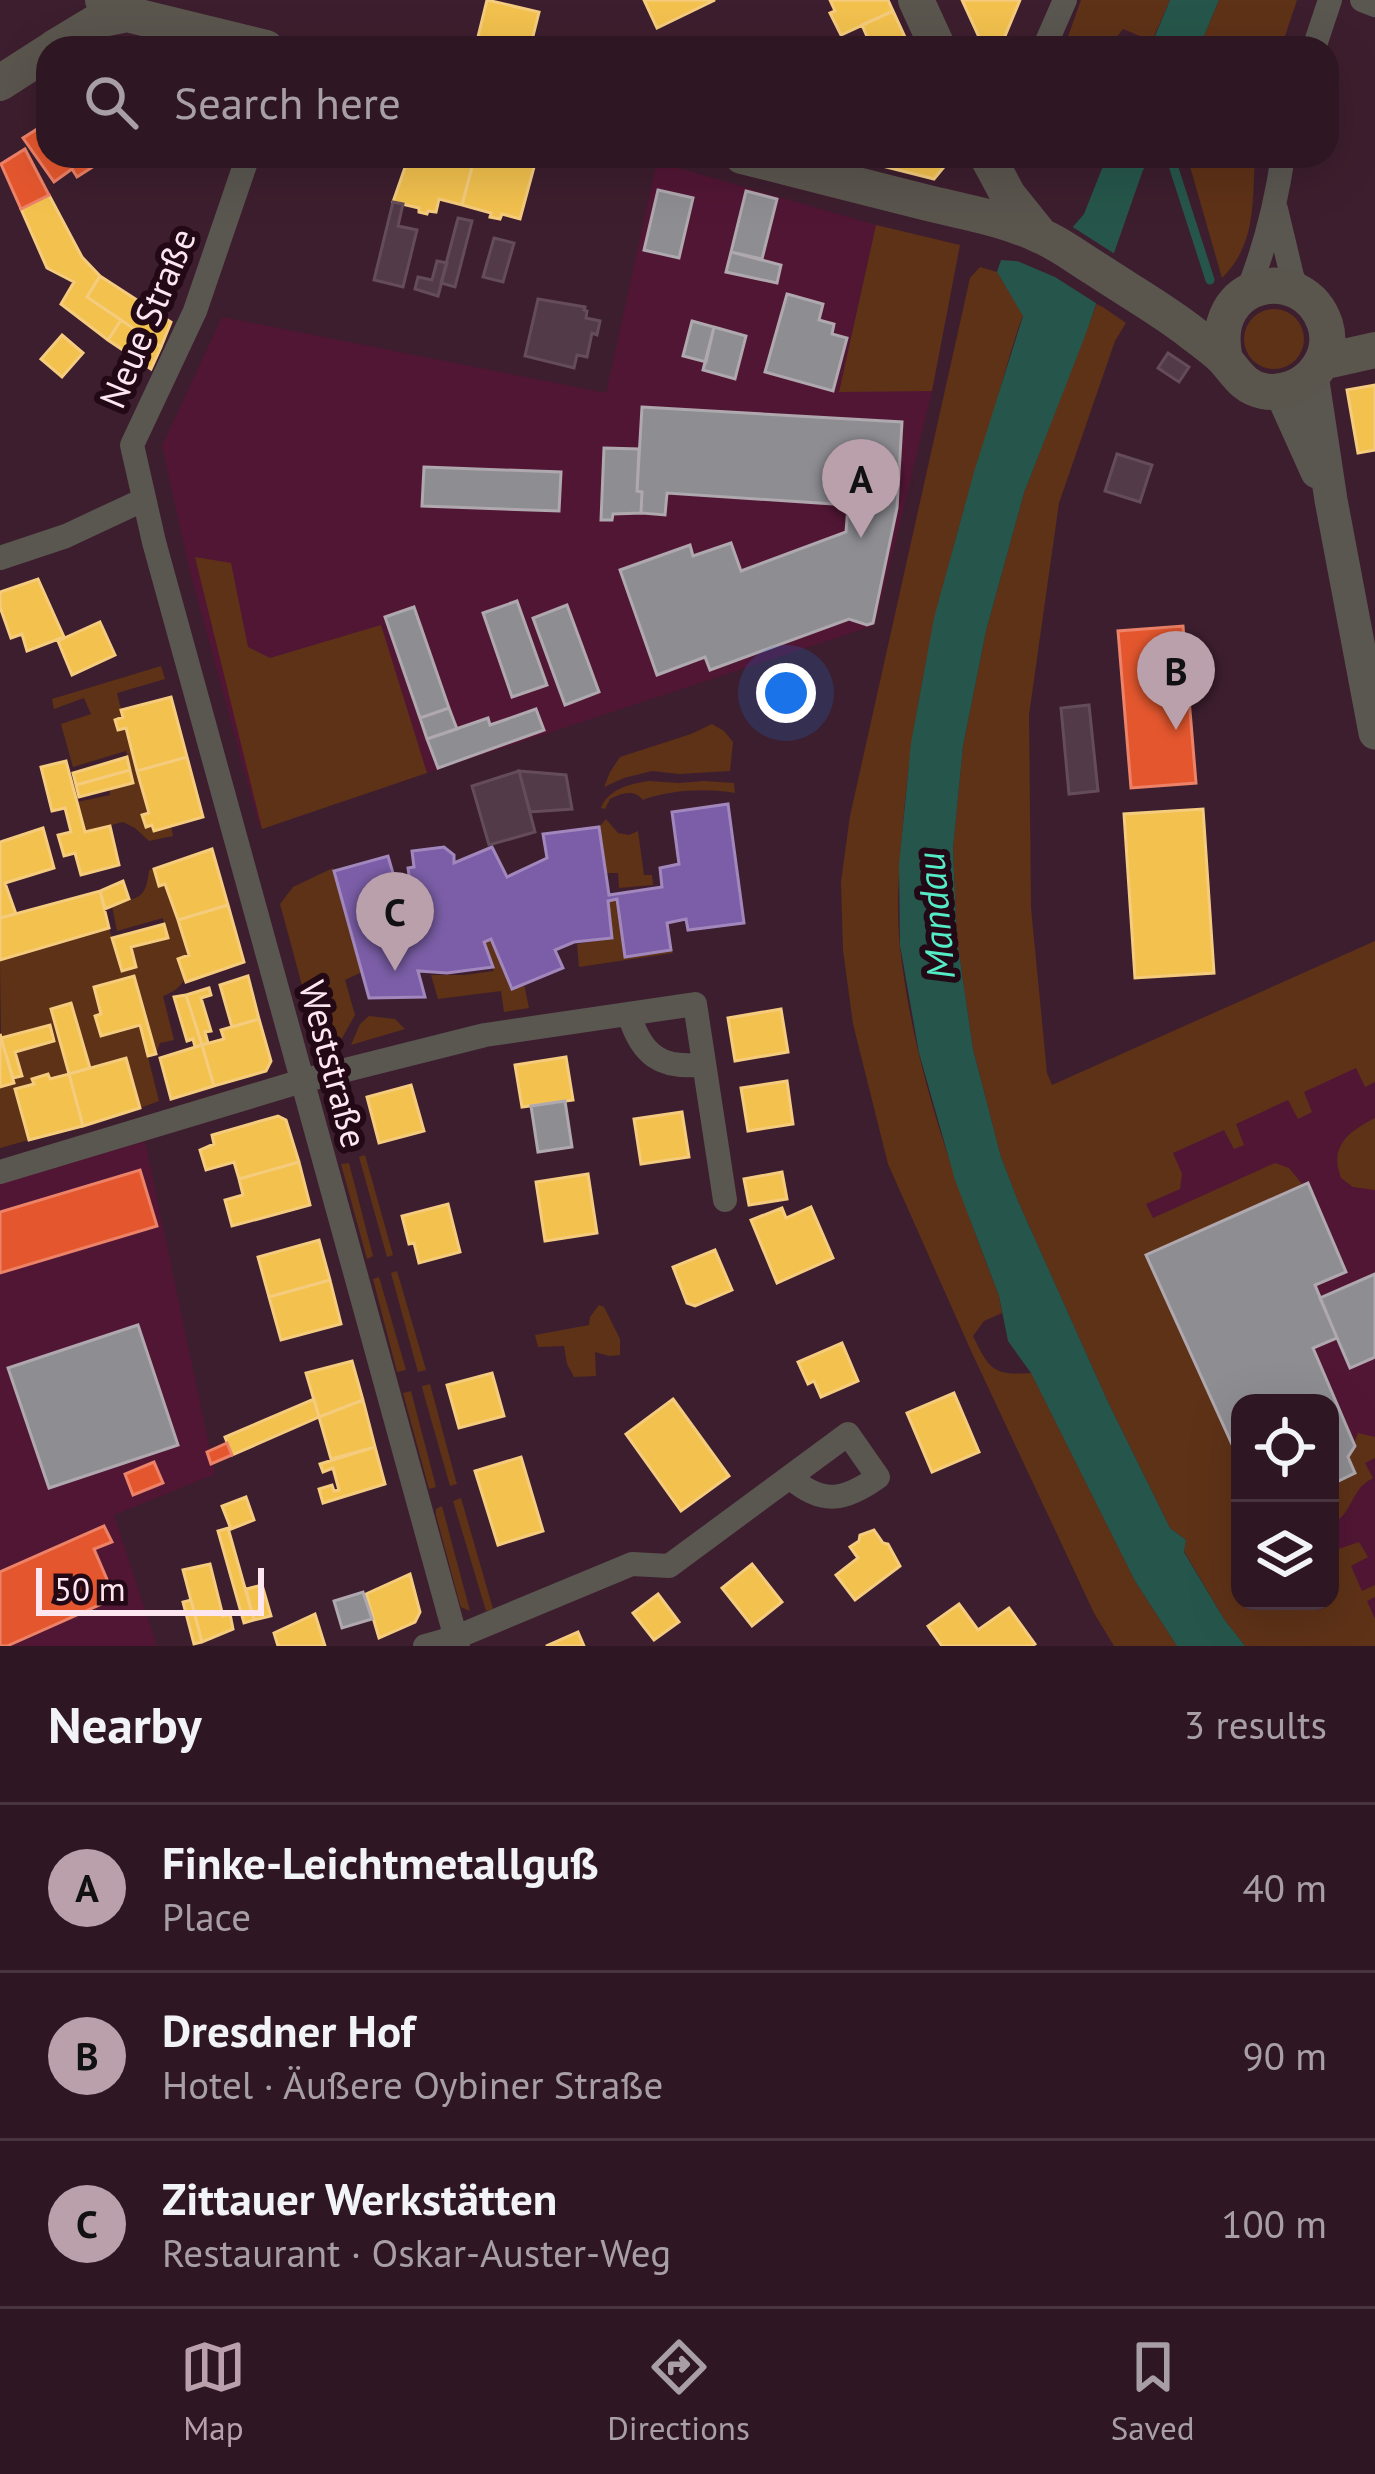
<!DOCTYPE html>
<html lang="en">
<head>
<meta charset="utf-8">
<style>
	body { margin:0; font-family:"PT Sans",sans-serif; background:#361f2a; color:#f1f3f6 }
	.controls { position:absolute; right:36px; bottom:36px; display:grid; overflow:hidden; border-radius:24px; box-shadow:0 12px 48px #0002 }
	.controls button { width:108px; height:108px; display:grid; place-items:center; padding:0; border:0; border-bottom:3px solid #493540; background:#2e1622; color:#f1f3f6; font:60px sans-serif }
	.scale { position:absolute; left:36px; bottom:30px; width:228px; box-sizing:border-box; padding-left:12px; border:6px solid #fde6ef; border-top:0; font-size:33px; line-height:42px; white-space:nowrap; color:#fde6ef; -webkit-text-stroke:9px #220915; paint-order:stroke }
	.you { position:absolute; left:786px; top:693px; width:42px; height:42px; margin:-30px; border:9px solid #fff; border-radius:50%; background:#1a73e8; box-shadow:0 0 0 18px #1a73e833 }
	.badge { display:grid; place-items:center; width:78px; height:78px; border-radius:50%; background:#baa0ab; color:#111; font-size:39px; font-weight:700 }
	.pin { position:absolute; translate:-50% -99px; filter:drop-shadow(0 3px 6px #0008) }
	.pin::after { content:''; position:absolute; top:63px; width:42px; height:36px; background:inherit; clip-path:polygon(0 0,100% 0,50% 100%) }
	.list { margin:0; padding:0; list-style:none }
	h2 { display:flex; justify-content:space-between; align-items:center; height:156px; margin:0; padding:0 48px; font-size:51px }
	h2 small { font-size:39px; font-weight:400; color:#a79fa5 }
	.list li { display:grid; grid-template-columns:78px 1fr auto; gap:36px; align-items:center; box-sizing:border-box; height:168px; padding:0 48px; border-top:3px solid #493540 }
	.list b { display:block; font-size:45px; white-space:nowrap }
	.list p { margin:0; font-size:39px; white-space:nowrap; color:#a79fa5 }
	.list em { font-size:39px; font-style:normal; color:#a79fa5 }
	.icon { flex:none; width:66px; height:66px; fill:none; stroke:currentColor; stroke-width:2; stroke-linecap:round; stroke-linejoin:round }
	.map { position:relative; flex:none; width:1375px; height:1646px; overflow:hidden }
	.search { position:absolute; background:#2e1622; box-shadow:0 12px 48px #0002; left:36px; right:36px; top:36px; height:132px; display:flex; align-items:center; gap:30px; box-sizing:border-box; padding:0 42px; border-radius:36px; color:#a79fa5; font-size:45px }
	.sheet { height:660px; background:#2e1622 }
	nav { display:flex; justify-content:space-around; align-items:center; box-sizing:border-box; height:168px; border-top:3px solid #493540; background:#2e1622; font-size:33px; color:#a79fa5 }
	nav a { display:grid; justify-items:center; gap:6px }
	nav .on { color:#baa0ab }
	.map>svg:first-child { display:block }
	.built { fill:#521635 }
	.green { fill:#5e3217 }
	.water { fill:#26564b }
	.pier { fill:#3d1e2e }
	.homes { fill:#f2c14e; stroke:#f5cc7e; stroke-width:3 }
	.shops { fill:#e4572e; stroke:#ec8268; stroke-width:3 }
	.offices { fill:#7b5ea7; stroke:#a287bd; stroke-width:3 }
	.industry { fill:#8d8d92; stroke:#afa8ae; stroke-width:3 }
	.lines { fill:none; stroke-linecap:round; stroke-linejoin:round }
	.stream { stroke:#26564b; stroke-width:9 }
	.building { fill:#523a49; stroke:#644c5b; stroke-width:3 }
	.minor { stroke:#5a5650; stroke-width:24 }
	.tertiary { stroke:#5a5650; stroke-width:33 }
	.secondary { stroke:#5a564e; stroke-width:36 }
	.labels { text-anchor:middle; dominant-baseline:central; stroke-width:12; stroke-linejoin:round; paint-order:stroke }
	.street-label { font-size:36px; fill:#fde6ef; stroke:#220915 }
	.water-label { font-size:39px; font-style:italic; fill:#55ebc6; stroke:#220915 }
</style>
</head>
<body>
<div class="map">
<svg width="1375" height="1646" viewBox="0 0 1375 1646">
	<rect width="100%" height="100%" fill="#3d1e2e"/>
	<path class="built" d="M657,162L876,225L839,391H932L875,625L260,828L189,568L162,446L222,317L606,393Z
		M1375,941V1646L1330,1601V1403H1240V1512L1052,1086Z
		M145,1141L215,1474L114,1515L157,1646H0V1184Z"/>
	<path class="green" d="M1081,0H1170L1152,41L1123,29L1108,48H1064Z
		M1219,0H1297L1281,48H1199Z
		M1187,156H1255C1252,202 1257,243 1222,278Z
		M876,225L960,245L932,391L839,392Z
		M980,267L997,272L1023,315C1010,350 1002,385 991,420C951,547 918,669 905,801C901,849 895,899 900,947C913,1068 956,1184 999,1296L1002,1313L984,1321L973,1336C989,1369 993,1376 1031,1373L1135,1581L1177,1646H1114L1094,1613L972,1353L888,1164L853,1024L843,950L841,882L850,816L970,278Z
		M1097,303L1126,323L1115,341L1059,503L1029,715L1031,908L1047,1073L1052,1085L1375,941V1082L1365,1087L1356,1068L1304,1092L1312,1112L1298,1119L1288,1100L1236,1124L1244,1145L1234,1149L1224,1130L1173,1153L1182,1174L1180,1189L1146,1204L1153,1218L1275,1163L1289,1168L1302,1184L1147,1255L1240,1462V1601H1330V1552L1359,1542L1368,1557L1351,1566L1362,1591L1375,1585V1597L1367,1601L1375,1619V1646H1245L1224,1619L1184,1551L1186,1540L1170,1528L1108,1402L1018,1201L1001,1157L973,1049L957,939L953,849L963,746L986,631L1024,493Z
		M1244 339a30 30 0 1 1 60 0a30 30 0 1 1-60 0Z
		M195,557L231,563L248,647L270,658L381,625L427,773L262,829Z
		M161,666L165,679L117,693L123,717L115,720L126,728L149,813L142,815L145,826L152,825L154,831L171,826L173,836L149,841L135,828L123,822L85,832L77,802L110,795V789L133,783L126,751L73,767L61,724L91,714L84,698L54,709L52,699Z
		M712,724L724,731L733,742L730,771L679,774L652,771L624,778L604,787L610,772L620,757L691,734Z
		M649,781L679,783L704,781L734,783L735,793C708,788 668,790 643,800C634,789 622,793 610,799L605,809L601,808C608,789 630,784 649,781Z
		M606,819L618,833L629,835L638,831L644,875H652L653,885L619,888L618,873H607L600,826Z
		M333,868L362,972L345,980L355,1015L337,1047L327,1050L316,1037L280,904L293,887Z
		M154,869L159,885L165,884C177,919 212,980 163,996L174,1040L160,1043L156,1054L134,976L94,987L140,1025L159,1101L140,1108L126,1058L90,1068L71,1004L52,1008L69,1074L50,1079L48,1074L32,1078L34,1084L16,1089L29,1140L0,1148V1087L22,1075L15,1052L54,1040L49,1025L1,1038L0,960L109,928L121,970L136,967L131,947L167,938L163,918L117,931L112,906C138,896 146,901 149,870Z
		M617,899L625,956L671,950L673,953L579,967L577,944L611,938L608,901Z
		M491,939L512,988L524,984L529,1008L504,1012L501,991L438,999L431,975H464L494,971L484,942Z
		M369,1016L395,1019L405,1029L351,1045L360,1024Z
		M1375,1118V1190L1353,1187L1341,1178C1329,1146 1348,1132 1375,1118Z
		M365,1155L393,1255L387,1257L359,1157Z
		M349,1163L373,1256L367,1259L341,1164Z
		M397,1271L426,1370L418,1372L391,1273Z
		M379,1277L406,1370L397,1372L373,1279Z
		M599,1305L604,1307L620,1339V1355L609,1356L595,1352L596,1376L574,1377L567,1364L564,1346L538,1347L535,1335L589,1325L590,1317Z
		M430,1384L456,1481L457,1484L450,1486L423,1391L422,1386Z
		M411,1391L436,1487L429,1489L403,1393Z
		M1358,1433L1375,1437V1458L1365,1463L1373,1478C1350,1489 1353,1515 1330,1525V1485L1355,1473L1348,1457Z
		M461,1498L493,1609L486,1611L453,1501Z
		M442,1506L470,1611L461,1607L459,1601L436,1515V1509Z"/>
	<path class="water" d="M1170,0H1219L1199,48H1150Z
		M1107,156H1153L1143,170L1085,336L1024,493L986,631L963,746L953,849L957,939L973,1049L1001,1157L1018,1201L1108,1402L1170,1528L1186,1540L1184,1552L1224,1619L1245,1646H1177L1135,1581L1031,1373L1008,1341L999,1296L955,1180L919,1053L900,945L899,865L911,743L934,618L974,472L1023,316L997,272L1001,260L1042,263L1084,214Z"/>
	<path class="pier" d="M1068,224L1118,256L1102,307L1055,277L1001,254L1039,257Z"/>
	<path class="homes" d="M487,0L539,12L530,48H505L477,41Z
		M644,0H715L657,28Z
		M830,0H888L893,11L841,35L830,13L835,11Z
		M962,0H1020L1000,48H984Z
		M893,11L910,48H872L862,25Z
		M409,156H475L462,205L439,199L436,212L428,211L427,214L419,212V208L393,202Z
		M475,156H537L520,219L502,214L500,219L490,217L491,213L462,205Z
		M881,156H953L934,179L878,165Z
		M49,195L82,257L100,276L87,297L121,320L108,340L61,304L74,282L47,268L21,209Z
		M100,276L171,322L161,347L87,297Z
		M121,320L161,347L151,369L108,340Z
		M62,335L83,353L62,377L41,359Z
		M1375,385V450L1358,453L1347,390Z
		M38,579L64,637L27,651L22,634L11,638L0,607V592Z
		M100,622L115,655L72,675L58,641Z
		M171,697L187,757L137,771L126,728L118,730L115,720L123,717L121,710Z
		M127,757L130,770L76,785L73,773Z
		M187,757L203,817L154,831L152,825L146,827L142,815L149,813L137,771Z
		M66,761L85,832L110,826L119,865L81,875L75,853L64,856L58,835L71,832L65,808L52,811L41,767Z
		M130,770L133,783L79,797L76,785Z
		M1203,809L1214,973L1135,978L1124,814Z
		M43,828L54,868L5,883L16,914L0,918V842Z
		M212,849L228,905L178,920L165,884L159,886L154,869Z
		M123,881L129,899L105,909L100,891Z
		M100,891L109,928L0,960V918Z
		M228,905L244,962L186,982L178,959L189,955L178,920Z
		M164,924L168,938L131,947L136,967L122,971L112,938Z
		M134,976L156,1054L148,1056L140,1025L101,1036L95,1016L101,1014L94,987Z
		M248,976L259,1019L232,1027L220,985Z
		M209,988L211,995L201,998L211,1031L205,1032L208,1043L202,1045L186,995Z
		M186,995L202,1045L195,1047L193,1039L187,1041L174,997Z
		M71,1003L90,1068L69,1074L51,1009Z
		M781,1009L788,1052L735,1061L728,1018Z
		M259,1019L271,1061L266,1071L214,1086L202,1045L224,1039L221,1030Z
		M50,1025L54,1041L15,1052L22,1076L13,1078L1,1038Z
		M0,1034L14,1083L0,1087Z
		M202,1045L214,1086L171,1099L160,1058Z
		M566,1057L573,1100L522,1107L515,1065Z
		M126,1058L140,1108L83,1126L69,1074Z
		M48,1074L50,1079L69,1074L83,1126L29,1140L15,1089L34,1084L32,1079Z
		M787,1081L793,1124L748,1131L741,1088Z
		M411,1085L424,1131L379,1143L367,1097Z
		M682,1112L689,1157L641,1164L634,1119Z
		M278,1116L286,1120L299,1162L239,1179L234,1162L206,1170L200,1150L214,1144L212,1135Z
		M299,1162L310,1205L232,1226L225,1200L243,1195L239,1179Z
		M782,1172L787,1199L749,1205L744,1179Z
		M588,1174L597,1233L545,1241L536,1182Z
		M448,1204L460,1252L419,1263L414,1243L409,1244L402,1216Z
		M811,1207L833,1258L777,1283L751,1220L782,1208L786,1218Z
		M319,1240L330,1280L269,1297L258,1257Z
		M715,1250L732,1290L695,1306L687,1303L673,1267Z
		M330,1280L341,1324L281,1340L269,1297Z
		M842,1343L858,1381L821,1397L814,1381L808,1384L798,1362Z
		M352,1361L363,1400L319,1417L306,1373Z
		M492,1373L504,1416L459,1428L447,1385Z
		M954,1393L979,1452L932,1472L907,1413Z
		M314,1399L319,1417L232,1455L225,1437Z
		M673,1399L729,1476L681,1511L626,1434Z
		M363,1400L375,1447L331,1459L319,1417Z
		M375,1447L385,1484L323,1503L319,1489L332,1485L334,1491L339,1490L333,1468L323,1472L320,1464Z
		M521,1457L543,1531L498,1545L475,1471Z
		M246,1497L254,1520L231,1529L222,1506Z
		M228,1528L254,1620L244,1623L218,1531Z
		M874,1530L883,1543L888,1544L900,1566L855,1600L836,1575L858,1558L850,1547L859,1541L860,1535Z
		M210,1564L223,1616L230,1614L233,1629L202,1642L183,1570Z
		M752,1564L782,1602L752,1626L722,1588Z
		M410,1574L420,1612L415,1622L379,1638L366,1594Z
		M262,1585L271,1616L254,1620L246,1589Z
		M658,1594L679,1622L654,1640L633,1613Z
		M191,1600L202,1642L194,1644L183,1602Z
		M959,1604L978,1630L1009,1608L1035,1644L1032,1646H942L928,1626Z
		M315,1614L325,1646H278L274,1633Z
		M578,1632L584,1646H546Z"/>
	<path class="shops" d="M48,116V156H102L93,163L94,166L77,177L72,169L54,182L23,138L45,124L42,120Z
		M25,149L49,195L21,209L1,164Z
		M1183,626L1196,783L1131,788L1118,631Z
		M140,1170L157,1226L0,1273V1212Z
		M227,1443L232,1455L211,1464L207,1452Z
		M154,1462L163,1483L133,1495L125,1474Z
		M104,1526L112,1542L94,1549L115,1598L7,1646H0V1572Z"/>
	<path class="offices" d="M728,804L744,923L688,930L686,919L667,923L671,950L625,957L617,899L608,901L612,938L574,942L555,950L563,968L512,989L491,939L484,942L493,967L447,973L418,971L425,997L369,998L334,871L388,856L404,911L416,929L408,868L414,867L412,851L444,847L454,855V863L492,847L507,877L547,858L543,834L599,827L609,895L662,887L660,868L679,864L672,812Z"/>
	<path class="industry" d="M658,190L693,198L679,258L644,250Z
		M746,191L777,199L762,259L731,252Z
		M731,252L781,265L777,283L726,272Z
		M787,294L823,304L819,320L834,324L832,334L847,338L833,391L765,372Z
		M692,321L714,327L706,362L683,356Z
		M714,327L746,336L735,379L703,370Z
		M642,407L902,422L897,508L873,623L867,625L849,619L710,670L705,657L657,675L620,570L690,545L693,556L731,543L741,571L846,532L848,505L667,493L665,515L641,513L642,492L637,491Z
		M604,448L639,449L637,491L642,492L641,513L613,514L612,520H601Z
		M424,467L561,472L559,511L422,506Z
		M517,601L547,685L512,697L483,613Z
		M567,605L599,692L565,705L533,618Z
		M414,607L449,708L420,718L385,617Z
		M449,708L457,729L427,739L420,718Z
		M536,709L544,730L438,768L427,739L488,718L490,725Z
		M565,1101L572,1147L538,1152L531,1106Z
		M1308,1183L1346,1272L1315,1285L1337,1338L1313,1348L1355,1446L1348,1457L1355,1473L1330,1485V1403H1240V1462L1146,1255Z
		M1375,1274V1357L1350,1368L1320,1298Z
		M138,1325L178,1445L49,1488L8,1368Z
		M363,1592L372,1619L342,1628L334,1601Z"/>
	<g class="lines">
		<path class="stream" d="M1170,156L1210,280"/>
	</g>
	<path class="building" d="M393,202L403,204L398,226L417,230L403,287L374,280Z
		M458,218L472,221L455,287L441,283Z
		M494,238L514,243L503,282L483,277Z
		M437,261L447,263L438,296L415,289L418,277L432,280Z
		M538,299L585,307L584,310L587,311L586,318L600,321L597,335L592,333L587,357L577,355L574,368L525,356Z
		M1168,353L1189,367L1179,382L1158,368Z
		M1117,454L1152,465L1140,502L1105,491Z
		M1089,705L1098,791L1069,794L1061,708Z
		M519,771L535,832L489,845L472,786Z
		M519,771L566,775L572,809L530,812Z"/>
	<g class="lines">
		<path class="minor" d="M1362,0L1375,5
			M1044,48L1065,0
			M1314,48L1330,0
			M248,156L195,311L132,445L154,542L458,1646
			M1276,209L1292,276L1299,292
			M1247,293C1265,248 1276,204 1283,156
			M0,558L66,536L143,500
			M629,1014C641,1055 661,1070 704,1064
			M0,1172L302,1081L485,1035L695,1004L725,1200
			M425,1646L454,1638L632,1564L669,1566L848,1434L878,1477C846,1500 823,1506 791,1478"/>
		<path class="tertiary" d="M1312,375L1331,500L1375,733
			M1281,392L1317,472"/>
		<path class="secondary" d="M103,0L127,14L266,48
			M916,0L938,48
			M54,48L102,19L127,14
			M0,83L48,52
			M742,156C804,172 866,187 928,203C965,212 1006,219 1041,236C1060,244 1078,258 1096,269C1126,289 1158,307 1187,329C1198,338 1212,347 1222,357C1236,371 1242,387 1263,391C1301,398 1337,362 1325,324C1304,261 1206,278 1225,359
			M987,156L1008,195L1041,236
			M1322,362L1375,350"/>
	</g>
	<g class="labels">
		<g class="street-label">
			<text transform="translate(147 318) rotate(-67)">Neue Straße</text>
			<text transform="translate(334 1064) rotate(75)">Weststraße</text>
		</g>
		<g class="water-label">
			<text transform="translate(935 916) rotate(-95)">Mandau</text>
		</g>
	</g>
</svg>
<div class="controls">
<button><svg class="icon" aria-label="locate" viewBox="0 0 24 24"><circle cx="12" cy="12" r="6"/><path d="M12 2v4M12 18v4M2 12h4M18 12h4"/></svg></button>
<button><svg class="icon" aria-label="layers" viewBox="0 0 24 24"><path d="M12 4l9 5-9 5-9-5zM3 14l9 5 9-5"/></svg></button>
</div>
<div class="scale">50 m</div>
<div class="you"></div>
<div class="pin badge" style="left:861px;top:538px">A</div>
<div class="pin badge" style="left:1176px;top:730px">B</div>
<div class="pin badge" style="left:395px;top:971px">C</div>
<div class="search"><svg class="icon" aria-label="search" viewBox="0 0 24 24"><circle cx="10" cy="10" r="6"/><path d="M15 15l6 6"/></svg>Search here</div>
</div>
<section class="sheet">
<h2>Nearby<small>3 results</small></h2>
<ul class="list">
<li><span class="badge">A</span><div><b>Finke-Leichtmetallguß</b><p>Place</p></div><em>40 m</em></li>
<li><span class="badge">B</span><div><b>Dresdner Hof</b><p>Hotel · Äußere Oybiner Straße</p></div><em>90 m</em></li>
<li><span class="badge">C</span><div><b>Zittauer Werkstätten</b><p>Restaurant · Oskar-Auster-Weg</p></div><em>100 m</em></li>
</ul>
</section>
<nav>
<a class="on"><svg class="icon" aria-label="map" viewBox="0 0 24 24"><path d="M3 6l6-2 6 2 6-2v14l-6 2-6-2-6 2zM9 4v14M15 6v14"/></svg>Map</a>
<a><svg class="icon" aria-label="directions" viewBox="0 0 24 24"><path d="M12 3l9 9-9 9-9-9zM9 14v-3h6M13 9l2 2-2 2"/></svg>Directions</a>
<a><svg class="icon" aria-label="saved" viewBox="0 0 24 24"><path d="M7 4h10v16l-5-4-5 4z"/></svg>Saved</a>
</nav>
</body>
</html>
